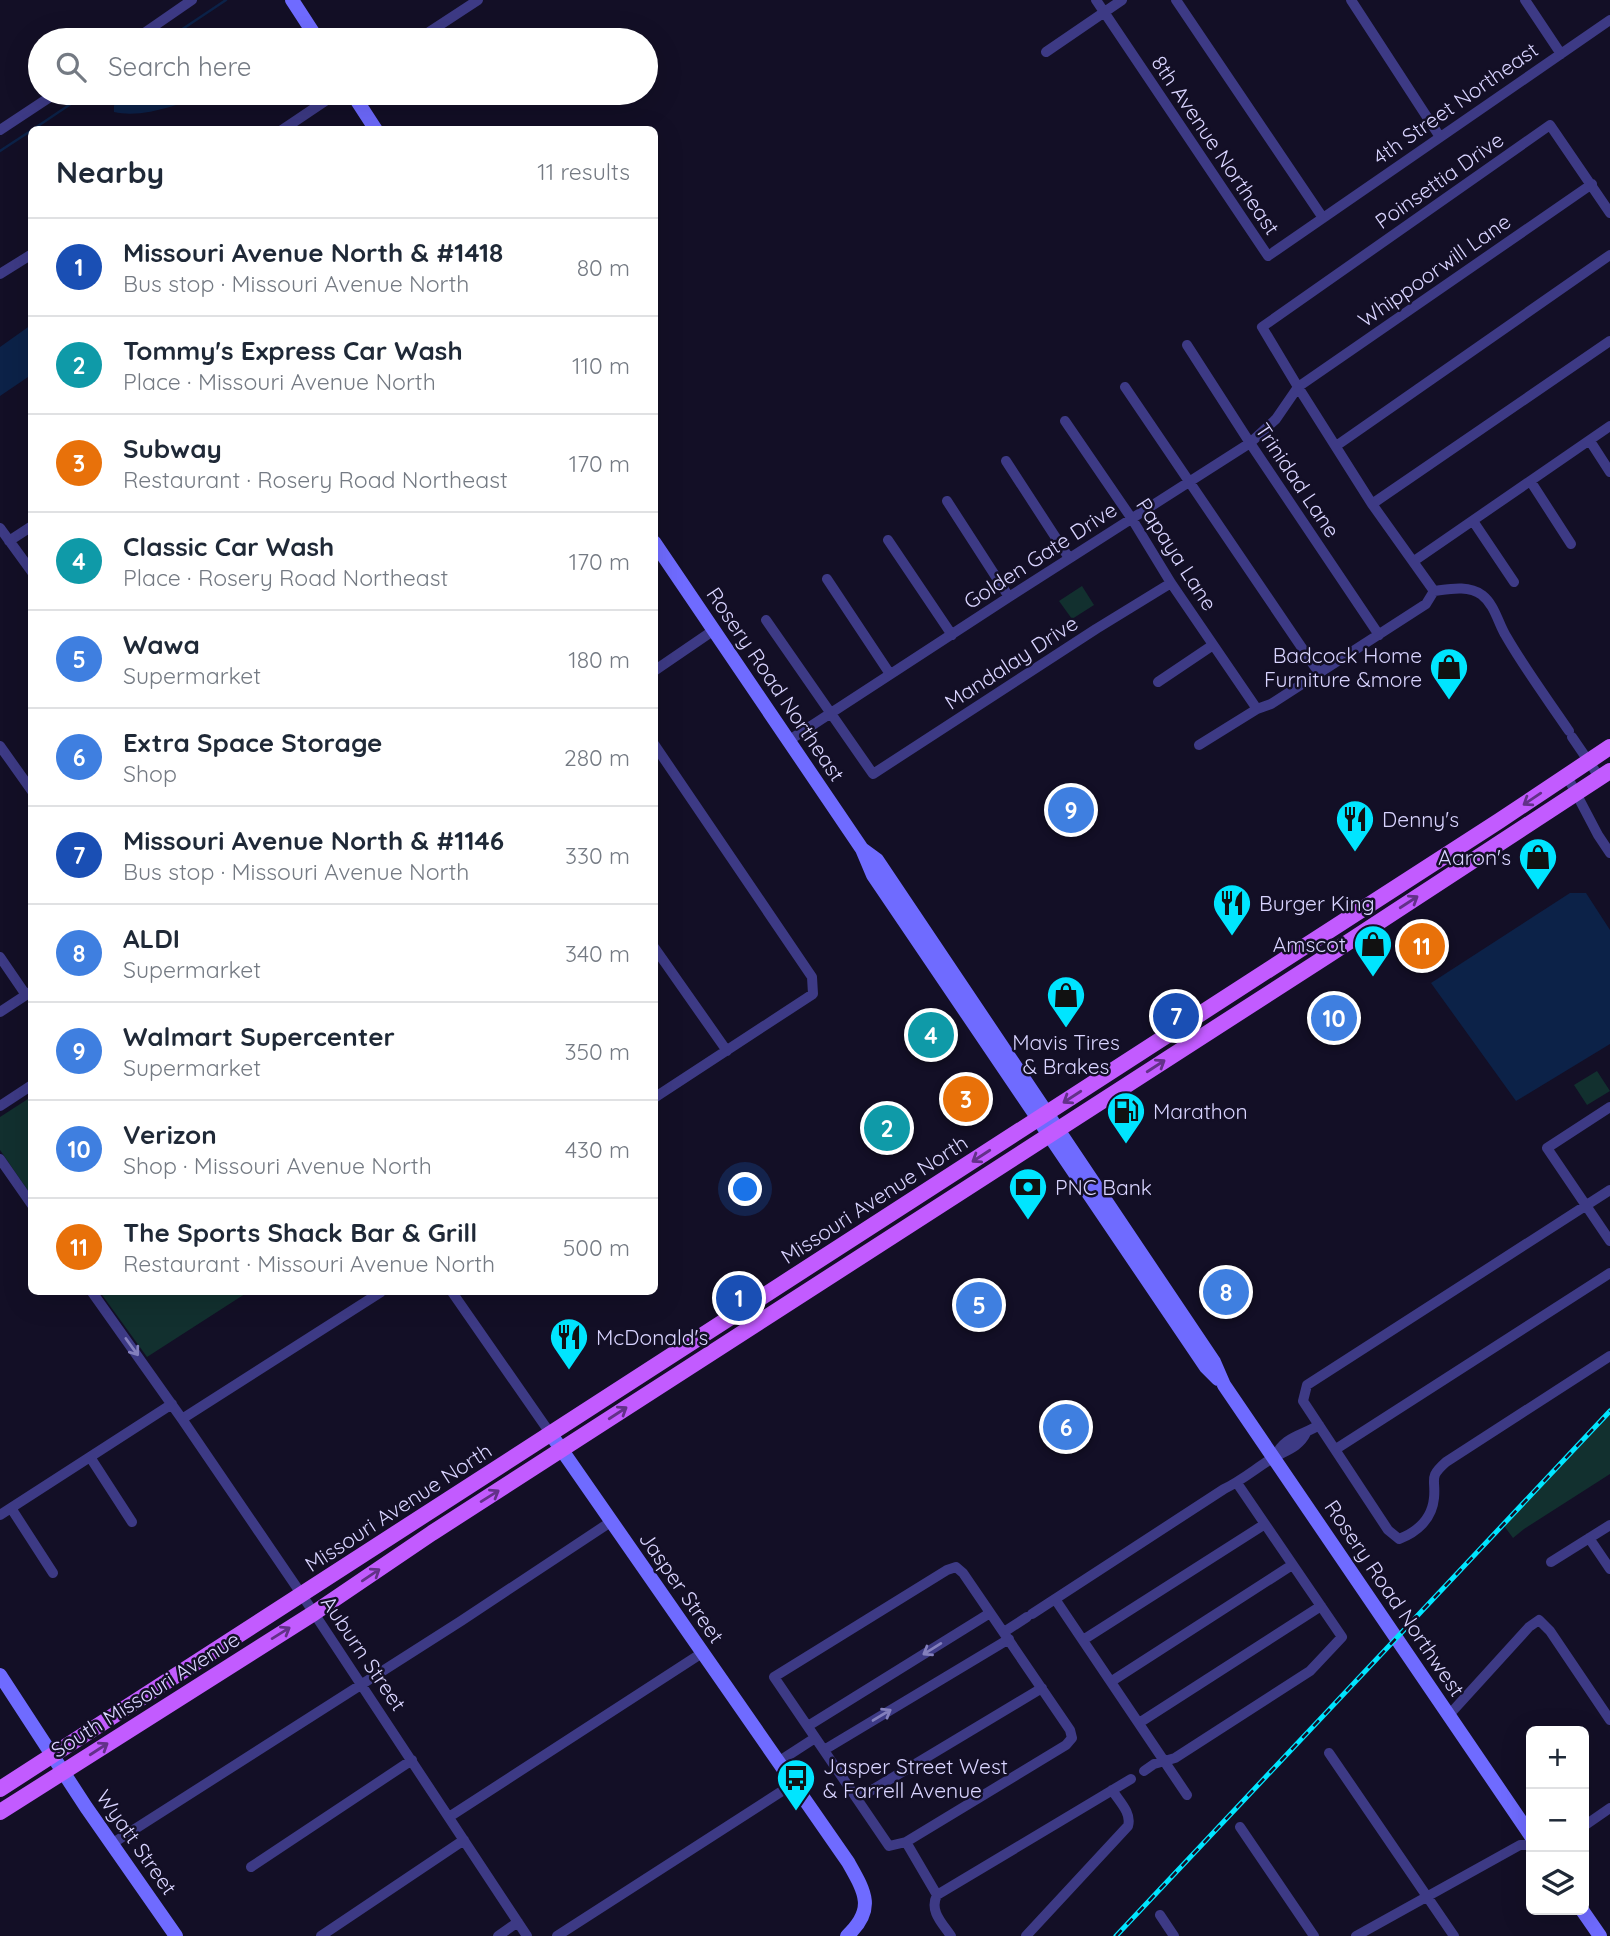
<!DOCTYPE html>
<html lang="en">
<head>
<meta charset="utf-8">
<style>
	body { margin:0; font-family:Quicksand,sans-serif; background:#f2f2f3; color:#1f2937 }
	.controls { position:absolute; right:21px; bottom:21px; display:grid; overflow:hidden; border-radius:10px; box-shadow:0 7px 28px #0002 }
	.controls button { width:63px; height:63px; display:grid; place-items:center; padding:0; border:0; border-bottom:2px solid #e0e1e3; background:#fff; color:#1f2937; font:35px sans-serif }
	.you { position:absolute; left:746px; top:1190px; width:24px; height:24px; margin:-18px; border:5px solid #fff; border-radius:50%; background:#1a73e8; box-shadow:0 0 0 10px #1a73e833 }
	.badge { display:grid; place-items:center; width:46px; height:46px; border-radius:50%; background:#db2777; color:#fff; font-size:23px; font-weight:700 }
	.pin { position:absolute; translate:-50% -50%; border:4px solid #fff; box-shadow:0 2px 7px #0006 }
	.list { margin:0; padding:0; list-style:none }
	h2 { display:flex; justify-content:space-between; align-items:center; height:91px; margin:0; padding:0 28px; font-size:30px }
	h2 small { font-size:23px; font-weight:400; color:#747a83 }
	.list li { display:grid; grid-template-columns:46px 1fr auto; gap:21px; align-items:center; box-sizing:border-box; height:98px; padding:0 28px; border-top:2px solid #e0e1e3 }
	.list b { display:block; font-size:26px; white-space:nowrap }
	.list p { margin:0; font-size:23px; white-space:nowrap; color:#747a83 }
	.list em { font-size:23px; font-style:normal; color:#747a83 }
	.icon { flex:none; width:38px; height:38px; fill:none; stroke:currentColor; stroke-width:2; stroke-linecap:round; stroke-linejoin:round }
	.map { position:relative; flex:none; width:1610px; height:1936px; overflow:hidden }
	.search { position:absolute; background:#fff; box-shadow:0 7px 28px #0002; left:28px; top:28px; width:630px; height:77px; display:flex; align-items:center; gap:18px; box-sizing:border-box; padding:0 24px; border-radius:38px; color:#747a83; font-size:26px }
	.panel { position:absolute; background:#fff; box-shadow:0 7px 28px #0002; left:28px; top:126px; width:630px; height:1169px; border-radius:10px }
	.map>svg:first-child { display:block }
	.green { fill:#12302f }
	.water { fill:#0c2248 }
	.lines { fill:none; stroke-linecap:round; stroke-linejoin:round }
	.stream { stroke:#0c2248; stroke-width:2.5 }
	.street { stroke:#3d3a85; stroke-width:10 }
	.secondary { stroke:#6f6bff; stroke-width:14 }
	.primary { stroke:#c25bff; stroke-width:16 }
	.rail-casing { stroke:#00e5ff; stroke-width:5 }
	.rail { stroke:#130f26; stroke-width:2.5; stroke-dasharray:8; stroke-linecap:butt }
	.oneway { stroke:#623188 }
	.oneway2 { stroke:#837fbc }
	.labels { text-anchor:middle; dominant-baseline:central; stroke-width:5; stroke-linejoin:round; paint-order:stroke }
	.street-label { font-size:21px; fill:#d9d4ff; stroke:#130f26 }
	.poi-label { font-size:21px; fill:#d9d4ff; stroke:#130f26; text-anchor:start }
</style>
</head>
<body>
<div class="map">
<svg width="1610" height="1936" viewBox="0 0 1610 1936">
	<rect width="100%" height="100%" fill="#130f26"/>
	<path class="green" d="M1082,586L1094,605L1072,619L1059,601Z
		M1597,1071L1610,1091L1587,1105L1574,1085Z
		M31,1097V1195L0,1150V1117Z
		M100,1292H248L147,1357Z
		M1610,1407V1474L1524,1529L1513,1538L1502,1523Z"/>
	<path class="water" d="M125,93H211C182,103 144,119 114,112C113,102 117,99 125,93Z
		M31,325V375L0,396V347Z
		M1570,893H1586L1610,930V1044L1516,1101L1431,983Z"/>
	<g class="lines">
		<path class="stream" d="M166,40L226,0
			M32,130L87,93
			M0,151L32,130"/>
		<path class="street" d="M1096,0L1268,256L1610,20
			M1176,0L1323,218
			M1351,0L1440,137
			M1525,0L1561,54
			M134,40L192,0
			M417,40L478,0
			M1046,52L1122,0
			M0,130L56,93
			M282,130L337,93
			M0,274L32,254
			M1187,345L1250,443L1379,635
			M1125,387L1319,673
			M1065,421L1132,519L1171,583L1257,709
			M1590,441L1610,472
			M1336,446L1610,255
			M1006,461L1069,558
			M1531,482L1571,544
			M947,501L1009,597
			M1372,504L1610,341
			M1473,521L1514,582
			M0,528L32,572
			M888,540L952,635
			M9,541L32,526
			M1414,561L1610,426
			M827,579L890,674
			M1434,591L1372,504L1298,387L1262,327L1550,125L1610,213
			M1434,591C1450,589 1468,585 1482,595C1495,605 1498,623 1506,636C1525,669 1548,700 1569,731
			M766,620L873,774L1096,629L1171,583
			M654,671L714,630
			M1158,682L1213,645
			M1572,737L1600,778
			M788,741L1009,597L1250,443L1276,419L1298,387L1592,184
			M654,744L812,977L813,994L654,1098
			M1199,745L1257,709L1271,704L1426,604L1434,591
			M0,746L32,791
			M1567,776L1598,835L1610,853
			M654,947L727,1051
			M0,957L26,995
			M0,1012L32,991
			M0,1106L32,1085
			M1610,1107L1547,1148L1610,1241
			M0,1159L32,1205
			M1610,1190L1307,1385L1303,1401L1388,1530L1399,1539C1417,1532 1432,1519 1434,1498C1436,1478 1428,1478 1446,1462L1610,1356
			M92,1292L182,1419L302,1595L527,1936
			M452,1292L550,1433
			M182,1419L381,1292
			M1336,1449L1610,1273
			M90,1457L132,1522
			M1275,1457C1284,1436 1302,1436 1319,1425
			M11,1508L53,1573
			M0,1515L172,1404
			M1589,1538L1610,1569
			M1551,1562L1610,1525
			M956,1567L963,1573L1070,1730L1072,1738L1066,1745L906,1842L889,1846L774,1677L947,1570Z
			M1055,1599L1187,1795
			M1032,1614L1224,1489C1241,1481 1255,1469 1271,1459C1284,1451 1299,1448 1306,1433
			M1004,1632L1027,1617
			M1083,1640L1265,1524
			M1112,1681L1292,1565
			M1449,1715L1529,1627L1539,1620L1550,1631L1610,1720
			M1139,1723L1321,1606
			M808,1726L990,1613
			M824,1750L1009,1639
			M1329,1753L1454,1936
			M778,1762L815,1738
			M1144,1771L1154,1764L1175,1758L1310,1671L1342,1637L1237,1483
			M857,1799L1042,1688
			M449,1817L702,1653
			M1584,1826L1610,1808
			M1240,1827L1314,1936
			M906,1842L937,1895C929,1911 942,1923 951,1936
			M113,1843L461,1621L612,1521
			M251,1867L412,1760
			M937,1895L1131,1779
			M1160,1915L1174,1936
			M321,1936L464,1840
			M498,1936L518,1922
			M557,1936L793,1784
			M1026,1936L1128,1826C1132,1813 1119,1801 1112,1790
			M1356,1936L1520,1845H1531"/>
		<path class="secondary" d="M292,0L318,40
			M352,93L376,130
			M654,542L862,849L873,875L1206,1367L1218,1379
			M862,849L877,860L1214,1362L1224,1385L1531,1836
			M550,1433L848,1862C865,1892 876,1909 847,1936
			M0,1675L86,1807L176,1936
			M1582,1910L1600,1936"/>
		<path class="primary" d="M0,1789L1499,821L1610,747
			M0,1812L314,1613L432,1533L1327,956L1610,771"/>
		<g class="rail-casing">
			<path id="rail" d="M1116,1936L1610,1411"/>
		</g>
		<use href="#rail" class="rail"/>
	</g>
	<defs><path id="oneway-shaft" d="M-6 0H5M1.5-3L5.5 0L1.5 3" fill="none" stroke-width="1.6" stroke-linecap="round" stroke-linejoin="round" transform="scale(1.75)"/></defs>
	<g class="oneway">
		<use href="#oneway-shaft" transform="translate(1532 799) rotate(146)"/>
		<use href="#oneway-shaft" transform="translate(1409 902) rotate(-33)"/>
		<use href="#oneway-shaft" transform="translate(1156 1066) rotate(-33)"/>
		<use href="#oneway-shaft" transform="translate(1072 1097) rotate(147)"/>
		<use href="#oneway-shaft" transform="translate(981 1156) rotate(147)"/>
		<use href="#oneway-shaft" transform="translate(618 1413) rotate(-33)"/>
		<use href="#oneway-shaft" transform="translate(490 1496) rotate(-32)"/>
		<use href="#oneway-shaft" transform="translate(371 1575) rotate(-34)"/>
		<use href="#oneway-shaft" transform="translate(281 1633) rotate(-32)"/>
		<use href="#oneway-shaft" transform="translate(99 1749) rotate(-33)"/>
	</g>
	<g class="oneway2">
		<use href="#oneway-shaft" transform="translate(132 1347) rotate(54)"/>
		<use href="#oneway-shaft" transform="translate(932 1649) rotate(148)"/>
		<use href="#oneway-shaft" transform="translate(882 1715) rotate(-31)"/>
	</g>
	<defs>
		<g id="shop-pin" transform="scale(2.0125)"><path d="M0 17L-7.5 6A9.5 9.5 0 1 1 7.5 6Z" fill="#00e5ff" stroke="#130f26"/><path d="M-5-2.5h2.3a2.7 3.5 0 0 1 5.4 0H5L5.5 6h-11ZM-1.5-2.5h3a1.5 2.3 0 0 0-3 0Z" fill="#111"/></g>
		<g id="restaurant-pin" transform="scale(2.0125)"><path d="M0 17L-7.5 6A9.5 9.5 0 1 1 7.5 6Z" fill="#00e5ff" stroke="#130f26"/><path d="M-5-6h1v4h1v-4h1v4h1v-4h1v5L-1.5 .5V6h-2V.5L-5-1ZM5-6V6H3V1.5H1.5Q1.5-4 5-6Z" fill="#111"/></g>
		<g id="fuel-pin" transform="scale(2.0125)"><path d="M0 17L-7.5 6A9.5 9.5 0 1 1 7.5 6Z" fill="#00e5ff" stroke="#130f26"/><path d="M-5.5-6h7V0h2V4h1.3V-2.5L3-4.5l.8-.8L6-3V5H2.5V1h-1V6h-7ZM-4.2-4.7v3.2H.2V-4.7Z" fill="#111"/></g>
		<g id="bank-pin" transform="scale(2.0125)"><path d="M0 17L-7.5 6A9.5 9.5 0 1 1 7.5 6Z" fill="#00e5ff" stroke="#130f26"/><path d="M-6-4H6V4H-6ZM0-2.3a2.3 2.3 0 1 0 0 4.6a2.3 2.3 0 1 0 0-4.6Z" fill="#111"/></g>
		<g id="bus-pin" transform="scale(2.0125)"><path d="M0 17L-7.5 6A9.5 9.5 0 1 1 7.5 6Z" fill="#00e5ff" stroke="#130f26"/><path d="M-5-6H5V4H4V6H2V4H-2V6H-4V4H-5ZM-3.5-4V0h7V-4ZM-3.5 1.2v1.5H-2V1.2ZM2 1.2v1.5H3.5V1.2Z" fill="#111"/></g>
	</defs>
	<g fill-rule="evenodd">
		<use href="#shop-pin" x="1449" y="667"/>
		<use href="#restaurant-pin" x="1355" y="819"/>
		<use href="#shop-pin" x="1538" y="857"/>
		<use href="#restaurant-pin" x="1232" y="903"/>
		<use href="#shop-pin" x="1373" y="944"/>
		<use href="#shop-pin" x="1066" y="995"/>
		<use href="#fuel-pin" x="1126" y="1111"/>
		<use href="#bank-pin" x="1028" y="1187"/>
		<use href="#restaurant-pin" x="569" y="1337"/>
		<use href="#bus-pin" x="796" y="1778"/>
	</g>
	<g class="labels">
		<g class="street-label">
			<text transform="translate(1455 103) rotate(-35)">4th Street Northeast</text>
			<text transform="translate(1216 145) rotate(56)">8th Avenue Northeast</text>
			<text transform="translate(1439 180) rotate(-35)">Poinsettia Drive</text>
			<text transform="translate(1434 270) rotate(-35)">Whippoorwill Lane</text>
			<text transform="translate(1298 480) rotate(56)">Trinidad Lane</text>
			<text transform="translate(1177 554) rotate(57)">Papaya Lane</text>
			<text transform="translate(1040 555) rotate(-33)">Golden Gate Drive</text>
			<text transform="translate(1011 662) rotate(-33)">Mandalay Drive</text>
			<text transform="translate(776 684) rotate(56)">Rosery Road Northeast</text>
			<text transform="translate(874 1199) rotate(-33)">Missouri Avenue North</text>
			<text transform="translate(398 1507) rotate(-33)">Missouri Avenue North</text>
			<text transform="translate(682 1587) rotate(55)">Jasper Street</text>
			<text transform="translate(1395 1598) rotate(56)">Rosery Road Northwest</text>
			<text transform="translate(364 1653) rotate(56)">Auburn Street</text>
			<text transform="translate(145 1694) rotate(-32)">South Missouri Avenue</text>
			<text transform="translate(137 1842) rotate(55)">Wyatt Street</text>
		</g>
		<g class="poi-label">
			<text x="1422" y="655" text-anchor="end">Badcock Home<tspan x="1422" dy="24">Furniture &amp;more</tspan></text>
			<text x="1382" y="819">Denny's</text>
			<text x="1511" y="857" text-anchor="end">Aaron's</text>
			<text x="1259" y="903">Burger King</text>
			<text x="1346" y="944" text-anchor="end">Amscot</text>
			<text x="1066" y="1042" text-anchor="middle">Mavis Tires<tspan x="1066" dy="24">&amp; Brakes</tspan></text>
			<text x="1153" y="1111">Marathon</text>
			<text x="1055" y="1187">PNC Bank</text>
			<text x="596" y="1337">McDonald's</text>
			<text x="823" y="1766">Jasper Street West<tspan x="823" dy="24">&amp; Farrell Avenue</tspan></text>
		</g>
	</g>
</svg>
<div class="controls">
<button>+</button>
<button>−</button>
<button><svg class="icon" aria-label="layers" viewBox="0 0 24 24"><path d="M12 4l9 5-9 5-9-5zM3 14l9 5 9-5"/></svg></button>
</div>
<div class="you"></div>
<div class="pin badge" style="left:739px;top:1298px;background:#1a4fb4">1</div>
<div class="pin badge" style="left:887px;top:1128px;background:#0f9aa8">2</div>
<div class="pin badge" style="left:966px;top:1099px;background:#e8710a">3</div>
<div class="pin badge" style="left:931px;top:1035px;background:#0f9aa8">4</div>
<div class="pin badge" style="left:979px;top:1305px;background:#3f7fe0">5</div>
<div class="pin badge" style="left:1066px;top:1427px;background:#3f7fe0">6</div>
<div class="pin badge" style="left:1176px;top:1016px;background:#1a4fb4">7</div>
<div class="pin badge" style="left:1226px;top:1292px;background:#3f7fe0">8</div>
<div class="pin badge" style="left:1071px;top:810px;background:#3f7fe0">9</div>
<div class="pin badge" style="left:1334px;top:1018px;background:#3f7fe0">10</div>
<div class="pin badge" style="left:1422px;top:946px;background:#e8710a">11</div>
<div class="search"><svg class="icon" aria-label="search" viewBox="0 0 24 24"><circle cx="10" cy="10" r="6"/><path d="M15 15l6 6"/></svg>Search here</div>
<section class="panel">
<h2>Nearby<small>11 results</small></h2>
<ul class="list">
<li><span class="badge" style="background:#1a4fb4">1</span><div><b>Missouri Avenue North &amp; #1418</b><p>Bus stop · Missouri Avenue North</p></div><em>80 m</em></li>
<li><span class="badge" style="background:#0f9aa8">2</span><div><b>Tommy's Express Car Wash</b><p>Place · Missouri Avenue North</p></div><em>110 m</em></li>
<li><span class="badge" style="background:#e8710a">3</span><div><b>Subway</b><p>Restaurant · Rosery Road Northeast</p></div><em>170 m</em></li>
<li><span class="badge" style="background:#0f9aa8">4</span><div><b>Classic Car Wash</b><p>Place · Rosery Road Northeast</p></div><em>170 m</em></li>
<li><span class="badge" style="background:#3f7fe0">5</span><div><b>Wawa</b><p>Supermarket</p></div><em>180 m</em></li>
<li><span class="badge" style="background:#3f7fe0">6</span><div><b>Extra Space Storage</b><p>Shop</p></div><em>280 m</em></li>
<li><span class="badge" style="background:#1a4fb4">7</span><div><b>Missouri Avenue North &amp; #1146</b><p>Bus stop · Missouri Avenue North</p></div><em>330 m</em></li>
<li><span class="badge" style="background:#3f7fe0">8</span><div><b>ALDI</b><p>Supermarket</p></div><em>340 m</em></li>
<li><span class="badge" style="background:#3f7fe0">9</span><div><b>Walmart Supercenter</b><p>Supermarket</p></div><em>350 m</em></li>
<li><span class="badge" style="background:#3f7fe0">10</span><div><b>Verizon</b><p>Shop · Missouri Avenue North</p></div><em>430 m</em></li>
<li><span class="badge" style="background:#e8710a">11</span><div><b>The Sports Shack Bar &amp; Grill</b><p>Restaurant · Missouri Avenue North</p></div><em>500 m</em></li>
</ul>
</section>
</div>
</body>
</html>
